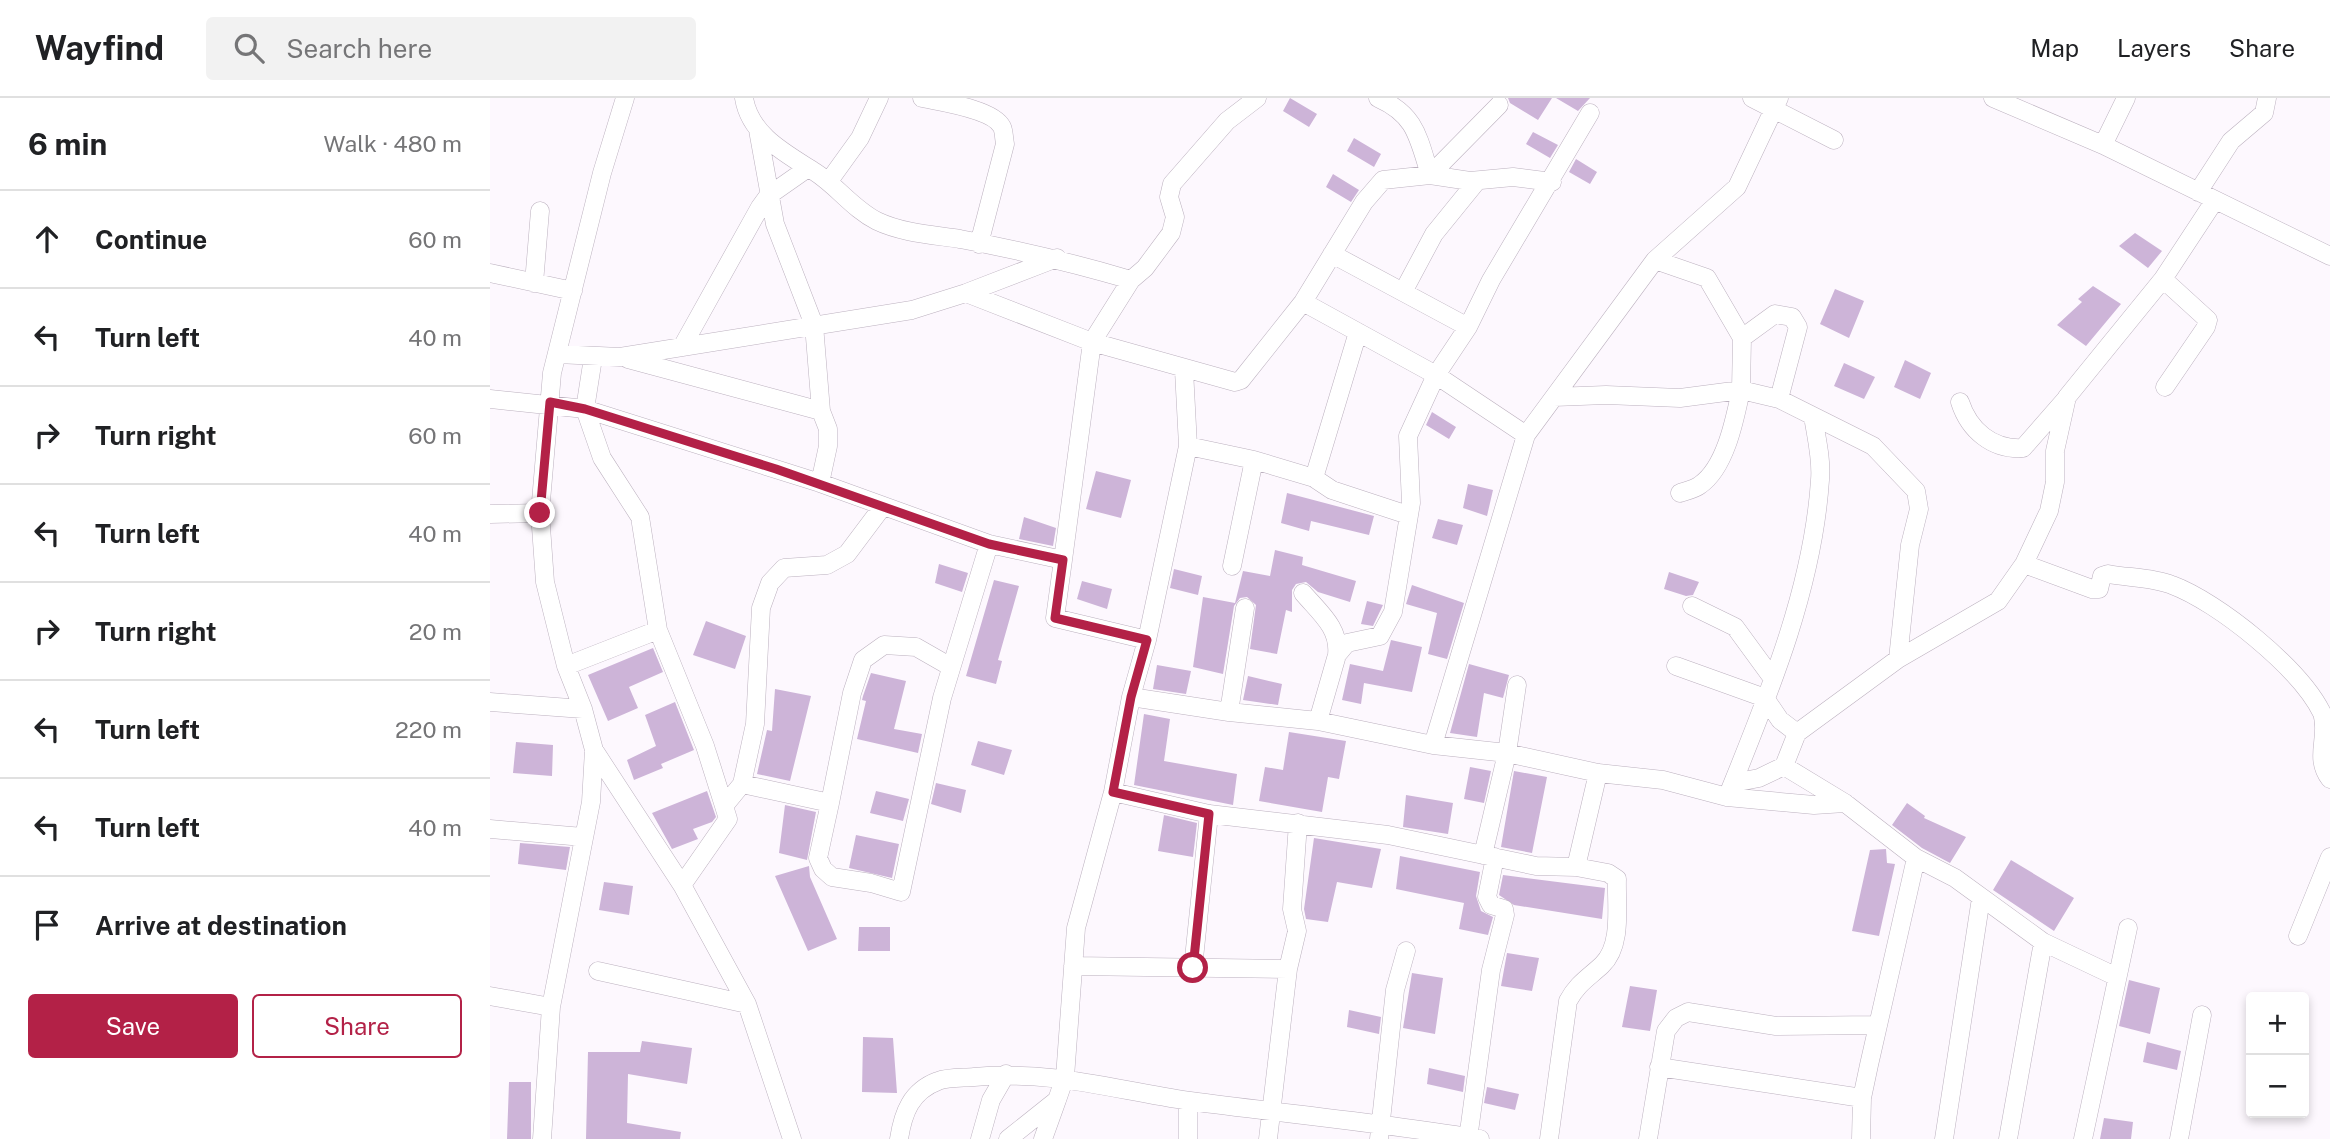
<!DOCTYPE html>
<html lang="en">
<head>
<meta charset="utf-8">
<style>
	body { margin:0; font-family:"Public Sans",sans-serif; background:#f2f2f2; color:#202124 }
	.controls { position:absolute; right:21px; bottom:21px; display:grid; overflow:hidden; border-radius:7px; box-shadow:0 4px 10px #0003 }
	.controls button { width:63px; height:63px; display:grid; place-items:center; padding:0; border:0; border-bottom:2px solid #e0e0e0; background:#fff; color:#202124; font:35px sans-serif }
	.stop { position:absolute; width:21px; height:21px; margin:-16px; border:5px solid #b32147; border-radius:50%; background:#fff }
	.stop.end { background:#b32147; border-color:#fff; box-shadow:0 2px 7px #0008 }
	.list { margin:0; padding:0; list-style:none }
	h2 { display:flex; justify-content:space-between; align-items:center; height:91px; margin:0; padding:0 28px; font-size:30px }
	h2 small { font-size:23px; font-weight:400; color:#757577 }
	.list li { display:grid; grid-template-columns:46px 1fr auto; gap:21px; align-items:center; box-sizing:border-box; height:98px; padding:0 28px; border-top:2px solid #e0e0e0 }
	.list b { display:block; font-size:26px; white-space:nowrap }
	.list em { font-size:23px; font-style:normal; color:#757577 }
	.actions { display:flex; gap:14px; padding:21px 28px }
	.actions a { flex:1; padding:16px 0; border:2px solid #b32147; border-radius:7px; text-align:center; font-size:24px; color:#b32147 }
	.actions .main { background:#b32147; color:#fff }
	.icon { flex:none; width:38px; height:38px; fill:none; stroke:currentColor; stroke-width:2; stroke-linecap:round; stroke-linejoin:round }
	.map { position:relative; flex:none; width:1840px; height:1041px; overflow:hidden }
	header { display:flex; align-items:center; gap:42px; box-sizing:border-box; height:98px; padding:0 35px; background:#fff; border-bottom:2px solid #e0e0e0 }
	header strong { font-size:33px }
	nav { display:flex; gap:38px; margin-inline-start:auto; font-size:24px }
	.search { width:490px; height:63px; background:#f2f2f2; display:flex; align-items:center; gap:18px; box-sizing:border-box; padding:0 24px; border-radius:7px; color:#757577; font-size:26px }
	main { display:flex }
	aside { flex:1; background:#fff }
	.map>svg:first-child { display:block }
	.building { fill:#cdb4d8 }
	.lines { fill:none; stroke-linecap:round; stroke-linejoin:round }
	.minor-casing { stroke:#bcb1bf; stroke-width:19 }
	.minor { stroke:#fff; stroke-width:18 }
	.route { stroke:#b32147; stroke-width:9 }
</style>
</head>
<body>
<header>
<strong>Wayfind</strong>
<div class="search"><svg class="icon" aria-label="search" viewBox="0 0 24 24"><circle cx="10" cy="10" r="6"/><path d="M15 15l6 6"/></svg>Search here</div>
<nav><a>Map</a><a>Layers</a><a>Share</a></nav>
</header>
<main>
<aside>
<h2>6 min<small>Walk · 480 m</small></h2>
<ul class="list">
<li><svg class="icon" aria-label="ahead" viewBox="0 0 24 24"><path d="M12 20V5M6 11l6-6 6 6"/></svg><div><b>Continue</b></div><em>60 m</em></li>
<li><svg class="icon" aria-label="left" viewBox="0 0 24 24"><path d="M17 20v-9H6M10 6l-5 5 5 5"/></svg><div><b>Turn left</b></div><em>40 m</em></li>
<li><svg class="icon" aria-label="right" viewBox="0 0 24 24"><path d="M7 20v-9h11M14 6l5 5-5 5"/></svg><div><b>Turn right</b></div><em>60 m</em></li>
<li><svg class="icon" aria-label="left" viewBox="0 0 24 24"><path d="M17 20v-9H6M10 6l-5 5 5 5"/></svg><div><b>Turn left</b></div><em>40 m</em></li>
<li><svg class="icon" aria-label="right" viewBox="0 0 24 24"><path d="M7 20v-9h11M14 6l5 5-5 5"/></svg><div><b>Turn right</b></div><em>20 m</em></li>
<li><svg class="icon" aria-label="left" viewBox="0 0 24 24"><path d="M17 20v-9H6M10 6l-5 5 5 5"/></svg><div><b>Turn left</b></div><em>220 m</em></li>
<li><svg class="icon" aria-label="left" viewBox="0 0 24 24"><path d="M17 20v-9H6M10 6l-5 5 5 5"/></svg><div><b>Turn left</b></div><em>40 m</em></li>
<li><svg class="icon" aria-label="arrive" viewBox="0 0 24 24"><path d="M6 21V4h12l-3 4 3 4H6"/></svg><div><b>Arrive at destination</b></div></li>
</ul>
<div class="actions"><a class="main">Save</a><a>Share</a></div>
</aside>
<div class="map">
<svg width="1840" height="1041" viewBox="0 0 1840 1041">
	<rect width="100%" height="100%" fill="#fdf8fe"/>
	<path class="building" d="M800,0L827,16L819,29L793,13Z
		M1018,0H1062L1048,22L1020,5Z
		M1066,0H1100L1088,13Z
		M1043,34L1068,47L1060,60L1036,46Z
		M864,40L891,56L884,69L857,53Z
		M1086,61L1107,74L1100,86L1079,74Z
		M843,76L869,92L861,104L836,89Z
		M1645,135L1672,153L1658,170L1629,148Z
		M1603,188L1631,206L1596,248L1567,227L1592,204L1588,201Z
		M1345,191L1374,203L1359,240L1330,226Z
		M1415,262L1441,275L1430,301L1404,289Z
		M1354,265L1385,279L1374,301L1344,288Z
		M942,314L966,329L959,341L936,327Z
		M606,373L641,382L631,420L596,411Z
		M978,386L1003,392L997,418L973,410Z
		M797,395L884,418L879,437L821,423L819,433L791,425Z
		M534,419L566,430L563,448L529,441Z
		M948,421L973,427L967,447L942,440Z
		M785,452L813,459L812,467L866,483L860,504L828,494L816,484L806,486L802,492V514L796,512L787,556L760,551L766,507L757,499L750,500L744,508L733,576L703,569L713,499L745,505L753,473L780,478Z
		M449,466L478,475L472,494L445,485Z
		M684,471L712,478L708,497L680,490Z
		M1179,474L1209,484L1203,497L1196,498L1174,491Z
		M504,482L529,488L508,562L512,563L506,586L476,578Z
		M592,483L622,491L617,511L587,501Z
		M922,487L974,505L957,561L938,556L947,515L916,506Z
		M877,503L893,507L883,528L871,526Z
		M216,523L256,538L245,571L203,557Z
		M901,542L932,549L922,594L874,585L871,606L852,602L860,566L893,573Z
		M163,550L173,574L139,589L148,610L118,623L98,577Z
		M979,566L1019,577L1013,600L994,595L987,639L960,635Z
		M667,567L701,573L696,596L663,591Z
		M381,575L416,583L404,631L432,636L428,655L367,641L376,603L372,602L373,598Z
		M758,578L792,586L788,607L753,602Z
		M285,591L321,598L300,683L267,676L277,632L282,633Z
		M185,604L204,652L171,666L173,670L144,682L137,662L166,648L155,617Z
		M654,616L680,621L674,663L747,676L743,707L644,687Z
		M799,634L856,643L849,681L838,679L832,714L769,703L775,669L793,672Z
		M488,643L522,652L514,677L481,667Z
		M26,644L63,647L62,678L23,675Z
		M980,669L1001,673L994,705L974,701Z
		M1024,673L1057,679L1042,755L1011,749Z
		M446,685L476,692L471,715L441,706Z
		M217,693L226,719L222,724L203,731L208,741L182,751L162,715Z
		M386,693L419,701L413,723L380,715Z
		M916,697L963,705L958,736L913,729Z
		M1417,705L1435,718L1434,720L1476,739L1460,765L1432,750L1402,727Z
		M295,707L326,714L317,762L289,755Z
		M674,717L707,725L703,759L668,753Z
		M366,737L409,746L402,780L359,770Z
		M824,740L891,751L882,790L847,784L838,824L816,821L814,811Z
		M30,745L80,749L76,772L28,766Z
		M1396,751L1397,765L1405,766L1389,838L1362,833L1380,752Z
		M910,758L990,774L986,798L991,813L1003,819L998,837L969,831L974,805L906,791Z
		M1521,762L1584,800L1564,833L1503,792Z
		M319,768L320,779L347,841L318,853L285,778Z
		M1013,777L1115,790L1112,821L1024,807L1009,797Z
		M114,784L143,788L139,817L109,812Z
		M369,829H400V853H368Z
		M1017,855L1049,860L1042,893L1011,888Z
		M922,875L953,880L945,936L913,930Z
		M1639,882L1670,890L1660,936L1629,928Z
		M1140,888L1167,892L1160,933L1132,929Z
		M859,912L891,919L889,936L857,929Z
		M373,939L403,940L407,995L372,994Z
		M152,943L202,950L197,986L138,976L137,1025L191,1034L190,1041H96L98,954H150Z
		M1657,944L1691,953L1687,972L1653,964Z
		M939,970L975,978L973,994L937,986Z
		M19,984H41V1041H17Z
		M997,989L1029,996L1025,1012L994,1005Z
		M1614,1020L1643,1024L1641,1041H1610Z"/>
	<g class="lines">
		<g class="minor-casing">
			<path id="minor" d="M254,0C260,37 295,55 325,74C347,88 363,111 387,123C412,135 444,137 470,141C528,152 584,165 641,182
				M432,0C451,4 503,11 512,29C514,33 514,41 515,46L489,146
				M888,0C926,17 928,39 940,77L1009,7
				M1262,0L1344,42
				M1503,0L1613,47L1840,158
				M268,32L285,126L324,227L331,313L338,331V348L330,385
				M1613,47L1636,0
				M339,83L370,40L389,0
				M1708,94L1741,43L1774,15L1777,0
				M842,156L978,229
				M1165,162L1217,180L1252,240
				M0,175L83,193
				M1673,181L1718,222L1716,229L1675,289
				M44,185L50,113
				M913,194L944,136L987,83
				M476,195L602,244L745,284L751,282L813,204L874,104L893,82L940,77L980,83L1023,79L1062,84
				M813,204L946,277L1036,337
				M868,234L824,380L842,392L918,417
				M192,249L270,109L278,98L318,70
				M67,256L130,259L422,212L476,195L567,160
				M103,260L95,311L112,360L150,419L168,532L215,648L234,708
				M138,261L331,313
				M1064,299L1116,297L1190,300L1251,292L1252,240L1285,216L1302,219L1308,229L1289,301
				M0,301L95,311L330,385L499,446L573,462L565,520L657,542
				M1470,304C1479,332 1502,352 1533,350L1575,302
				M698,348L764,362L824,380
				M1190,395C1196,393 1205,391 1210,387C1236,369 1245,320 1251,292L1289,301L1383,348L1426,393L1429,411L1420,447L1408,561
				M0,416L50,415
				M573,462L602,244L641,182L655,170L681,135L685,119L679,99L682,86L737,23L767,0
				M1534,466L1602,491H1609L1612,478L1618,476C1639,480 1662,479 1682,487C1728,504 1810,570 1832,615C1840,638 1823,659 1840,681
				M742,468L764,362
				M813,495C830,515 850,530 847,557
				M1202,508L1245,529L1283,581
				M755,510L739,614L828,623L943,647L1017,655L1108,675L1173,682L1237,699L1324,707L1355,705
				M76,568L168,532
				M1186,568L1275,600L1290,622L1307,635
				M641,599L739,614
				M0,604L93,611
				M828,623L847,557L857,545L890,538L903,514L921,405L918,338L946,277L978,229L1001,182L1100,15
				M943,647L1036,337L1165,162L1247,89L1289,0
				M104,652L192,787L257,906L302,1041
				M1294,668L1355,705L1426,760L1465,780L1553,844L1627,879
				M1243,685L1269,680L1294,668L1307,635L1408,561L1508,503L1534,466L1559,413L1565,384V353L1577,299L1673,181L1725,102
				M252,686L340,705L328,760L333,771L342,779L381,785L411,794L452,600L499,446
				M1240,692C1280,593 1323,489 1330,382C1332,361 1326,338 1323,318
				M623,694L719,716L898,737L1046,768L1086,769L1108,675
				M340,705L362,595L373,562L394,547L426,549L461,569
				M0,731L93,739
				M993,757L1017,655L1027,587
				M192,787L238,721L234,708L252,686L265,626L271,510L280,485L294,470L337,467L357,456L393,408
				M1808,838L1840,759
				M583,868L798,871
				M703,870L719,716
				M108,873L257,906
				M0,898L61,909
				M1169,969L1372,1000
				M52,1041L61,909L101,704L104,652L93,611L76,568L55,484L50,415L62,275L112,75L135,0
				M409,1041C413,1015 421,993 448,983C458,979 473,980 484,979C565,972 623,992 700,1003C797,1016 894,1025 990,1041
				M490,1041L501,1002L516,976
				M518,1041L567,1002L575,979L586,830L623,694L641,599L657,542L698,348L694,272
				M553,1041L567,1002
				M698,1041V1003
				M778,1041L798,871L807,833L802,811L808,725
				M889,1041L905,892L916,853
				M978,1041L1001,872L1015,817L1014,811L1001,807L997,799L1005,759
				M1059,1041L1078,903C1087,886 1098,880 1112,867C1133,847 1126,807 1127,781L1118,775L1086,769
				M1158,1041L1176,933L1186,920L1198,914L1286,928L1387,927
				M1371,1041L1372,1000L1379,967L1426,760
				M1454,1041L1491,800
				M1518,1041L1553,844
				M1593,1041L1638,830
				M1689,1041L1712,917"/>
		</g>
		<use href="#minor" class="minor"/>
	</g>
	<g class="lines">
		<path class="route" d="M50,415L60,304L95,311L286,371L499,446L573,462L565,520L657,542L641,599L623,694L719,716L703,870"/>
	</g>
</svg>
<div class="controls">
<button>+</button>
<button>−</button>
</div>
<div class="stop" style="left:703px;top:870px"></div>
<div class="stop end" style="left:50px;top:415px"></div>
</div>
</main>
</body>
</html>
